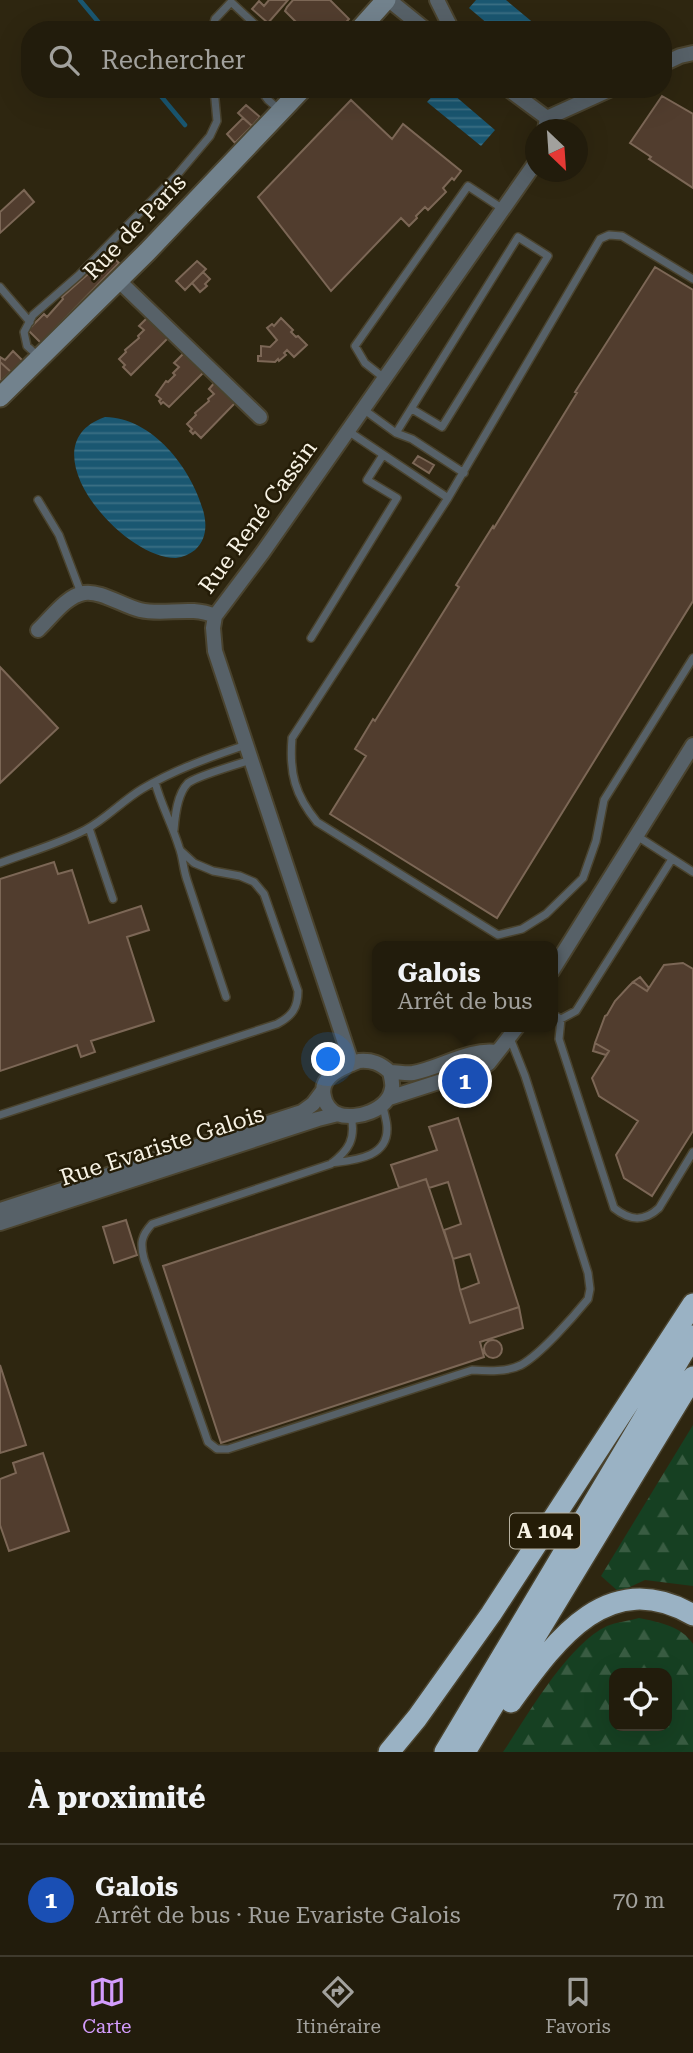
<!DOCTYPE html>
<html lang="fr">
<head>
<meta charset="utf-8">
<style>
	body { margin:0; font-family:"Roboto Serif",serif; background:#2e291a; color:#f1f3f6 }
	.controls { position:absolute; right:21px; bottom:21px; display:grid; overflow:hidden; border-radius:14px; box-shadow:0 7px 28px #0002 }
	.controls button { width:63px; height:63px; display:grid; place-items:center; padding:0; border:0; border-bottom:2px solid #3f3a2d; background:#221c0c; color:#f1f3f6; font:35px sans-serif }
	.compass { position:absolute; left:525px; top:119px; width:63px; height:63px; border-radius:50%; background:#221c0c; box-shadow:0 7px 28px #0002; rotate:155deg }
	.you { position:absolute; left:329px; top:1060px; width:24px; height:24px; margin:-18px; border:5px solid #fff; border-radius:50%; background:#1a73e8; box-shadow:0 0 0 10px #1a73e833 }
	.badge { display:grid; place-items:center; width:46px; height:46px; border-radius:50%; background:#d39cfc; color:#fff; font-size:23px; font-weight:700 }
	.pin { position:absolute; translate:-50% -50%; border:4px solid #fff; box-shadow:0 2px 7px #0006 }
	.popup { position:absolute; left:372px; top:941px; width:186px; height:91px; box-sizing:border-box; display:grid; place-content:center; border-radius:14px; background:#221c0c; filter:drop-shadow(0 2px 5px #0005); font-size:23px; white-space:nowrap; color:#a2a19d }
	.popup b { font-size:26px; color:#f1f3f6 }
	.popup::after { content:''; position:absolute; left:50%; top:100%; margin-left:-14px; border:14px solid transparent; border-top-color:#221c0c }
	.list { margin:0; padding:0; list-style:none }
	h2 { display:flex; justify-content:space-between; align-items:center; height:91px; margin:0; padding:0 28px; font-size:30px }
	h2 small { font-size:23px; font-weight:400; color:#a2a19d }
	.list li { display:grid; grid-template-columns:46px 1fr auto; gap:21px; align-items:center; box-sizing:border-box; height:112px; padding:0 28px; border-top:2px solid #3f3a2d }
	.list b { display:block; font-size:26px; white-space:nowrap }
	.list p { margin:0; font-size:23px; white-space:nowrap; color:#a2a19d }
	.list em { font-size:23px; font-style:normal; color:#a2a19d }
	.icon { flex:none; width:38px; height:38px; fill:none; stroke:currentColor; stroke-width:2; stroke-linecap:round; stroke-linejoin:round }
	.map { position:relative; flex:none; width:693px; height:1752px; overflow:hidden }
	.search { position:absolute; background:#221c0c; box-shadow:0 7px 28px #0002; left:21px; right:21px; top:21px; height:77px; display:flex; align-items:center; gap:18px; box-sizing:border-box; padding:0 24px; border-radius:28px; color:#a2a19d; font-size:26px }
	.sheet { height:203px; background:#221c0c }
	nav { display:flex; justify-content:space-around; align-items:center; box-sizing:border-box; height:98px; border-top:2px solid #3f3a2d; background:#221c0c; font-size:19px; color:#a2a19d }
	nav a { display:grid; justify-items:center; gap:4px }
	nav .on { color:#d39cfc }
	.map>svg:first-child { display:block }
	.forest { fill:url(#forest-firs); fill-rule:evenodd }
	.water { fill:url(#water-rules) }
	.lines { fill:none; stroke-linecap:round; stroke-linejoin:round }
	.stream { stroke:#1a5771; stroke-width:4.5 }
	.building { fill:#513d2e; stroke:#7c6756; stroke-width:2 }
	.lane-casing { stroke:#4a432e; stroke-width:10 }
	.street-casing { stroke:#4a432e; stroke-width:18 }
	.secondary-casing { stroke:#4a432e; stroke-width:23 }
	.highway-casing { stroke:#4a432e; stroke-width:24 }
	.lane { stroke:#576168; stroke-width:7 }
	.street { stroke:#576168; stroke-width:14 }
	.secondary { stroke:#72828d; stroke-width:19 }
	.highway { stroke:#9ab2c4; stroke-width:21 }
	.labels { text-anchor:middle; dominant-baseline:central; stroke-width:5; stroke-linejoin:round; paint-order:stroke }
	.shield { fill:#241c07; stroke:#b8b2a2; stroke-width:2 }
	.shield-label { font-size:21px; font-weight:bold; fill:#f7f2e4 }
	.street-label { font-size:23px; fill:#f7f2e4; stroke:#241c07 }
</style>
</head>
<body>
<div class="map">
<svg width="693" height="1752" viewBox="0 0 693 1752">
	<defs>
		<pattern id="forest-firs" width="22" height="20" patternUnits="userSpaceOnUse" patternTransform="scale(1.75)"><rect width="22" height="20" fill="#164022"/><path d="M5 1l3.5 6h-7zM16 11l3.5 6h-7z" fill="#395c42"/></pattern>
		<pattern id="water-rules" width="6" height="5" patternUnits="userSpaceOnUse" patternTransform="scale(1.75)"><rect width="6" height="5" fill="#1a5771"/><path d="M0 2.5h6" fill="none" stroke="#3c7085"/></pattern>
	</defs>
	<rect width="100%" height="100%" fill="#2e2610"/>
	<path class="forest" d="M693,1425V1586L645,1580L619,1592L601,1576Z
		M639,1618C658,1622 682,1626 693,1644V1752H503C528,1715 567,1645 607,1626C616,1622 629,1621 639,1618ZM614,1673H667V1726H614Z"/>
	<path class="water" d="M476,0H506L542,30H495L469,8Z
		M439,89H447L495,130L481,146L427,102Z
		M105,417C153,418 191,468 203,510C207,524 207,539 195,550C190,554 183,557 176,558C122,559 24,445 105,417Z"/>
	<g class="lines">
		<path class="stream" d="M80,0L105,30
			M155,89L185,125"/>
	</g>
	<path class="building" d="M269,0H288L268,23L252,9L259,1L264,6Z
		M293,0H330L349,19L339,30H304L285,11L287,7Z
		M662,96L693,114V188L649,159L651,157L630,143Z
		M351,100L392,139L403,124L461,171L454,180L452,178L443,188L446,192L428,210L425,207L416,216L417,218L409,226L401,218L331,291L258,197Z
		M246,105L260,117L252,126L238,113Z
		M243,118L252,126L235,143L227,134Z
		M24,190L34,202L0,233V212Z
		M106,251L119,263L41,343L28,330L44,314L47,317L63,299L62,297L96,267L93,264Z
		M197,261L206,269L185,290L176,281Z
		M655,267L693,290V601L497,918L330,814L366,756L355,749L373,719L375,721L459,587L456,585L493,526L494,528L577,393L575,392Z
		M203,272L210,279L205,284L207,286L200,292L192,283Z
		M147,318L168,338L131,375L123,367L125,365L119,359L126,352L125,350L139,338L138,336L144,330L139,326Z
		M281,318L293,330L291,332L296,337L298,336L307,345L294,357L287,350L284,353L286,355L279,361L278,359L275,362L258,361V356H261V346L270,347L277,340L267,328L272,324L274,326Z
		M13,351L23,361L11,372L0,362V357L5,360Z
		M184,353L204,372L169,407L163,402L161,404L159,401L161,399L156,395L166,381L168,382L175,375L173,373L179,367L174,363Z
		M0,362L11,372L0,382Z
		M215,382L236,402L201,438L195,432L193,434L190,431L192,429L187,424L196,415L195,413L209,401L208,399L214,394L209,389Z
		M418,456L434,465L429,473L413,463Z
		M0,667L58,728L0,783Z
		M54,862L58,874L72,870L89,923L141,906L149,930L127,937L154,1021L91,1041L95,1052L81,1057L77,1045L0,1071V879Z
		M683,963L693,969V1131L652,1196L624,1178L616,1155L638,1121L599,1096L592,1078L609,1051L595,1043L605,1016L607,1015L615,1001L629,986L633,982L647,991L664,965Z
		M640,977L649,988L647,991L633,982Z
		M595,1043L609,1051L606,1055L593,1051Z
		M458,1118L519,1307L470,1323L460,1290L479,1283L470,1254L453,1259L444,1230L461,1224L448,1182L429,1188L426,1179L399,1188L391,1165L437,1150L429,1127Z
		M426,1179L453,1259L460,1290L470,1323L519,1307L523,1328L480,1342L484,1357L221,1443L163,1266Z
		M126,1220L137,1255L114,1263L103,1227Z
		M484 1349a9 9 0 1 1 18 0a9 9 0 1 1-18 0Z
		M0,1365L26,1445L0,1453Z
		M43,1453L69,1531L9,1551L0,1525V1479L16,1473L13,1463Z"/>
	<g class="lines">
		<g class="lane-casing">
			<path id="lane" d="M212,30L215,19L231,2L261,30
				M260,89L268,100L281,111
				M693,279L622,236L609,235L600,239L448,498L292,738C289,773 295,795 317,822L498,935L522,929L546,914L583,878L596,841L604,800L693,658
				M0,287L30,322
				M39,357L27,346L24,332L33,315L79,275L115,238L177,175L210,136L217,121L214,89
				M384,378L365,363L355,346L468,186L503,209
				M363,409L396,433L412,439L464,473
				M348,431L448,498
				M396,433L518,237L548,256L442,427L412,409
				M38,500L59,535L81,593
				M311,638L397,498L367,480L383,455
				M155,782C161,805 172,824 179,847C183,857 183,869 187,880L226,997
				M89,828L113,899
				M174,830C175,816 177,794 188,783C197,776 238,764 251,760
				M637,836L693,872
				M0,863C29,852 58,844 85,830C106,819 122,801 142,789C174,770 210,757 246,745
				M552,1014L561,1019L559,1039L614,1208C630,1221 644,1222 659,1208L693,1152
				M561,1019L576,1011L672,859
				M0,1115L277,1024C292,1016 298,1008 298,991L264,894L254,882L240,876L213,871L194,863L181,851
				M351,1116C356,1139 349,1150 331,1164L152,1224C141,1236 140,1243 144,1259L208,1442L217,1449H228L472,1370C488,1371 507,1372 521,1365C541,1354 574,1316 588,1299L590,1289L588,1273L525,1076L510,1038
				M332,1163C354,1160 388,1158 387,1128C387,1121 384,1113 383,1106"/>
		</g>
		<g class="street-casing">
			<path id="street" d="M389,0L426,30
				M437,0L452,30
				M663,64L680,56L693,53
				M508,89L547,118L545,130
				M547,118L611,89
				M118,280L260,417
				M38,630C51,618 66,596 84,593C100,590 123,606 140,610C165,616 190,605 215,616
				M552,971L693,745
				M359,1061C372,1060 380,1063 390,1072C391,1077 393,1083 392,1088C389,1110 356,1121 337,1114C331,1111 325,1104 324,1097C318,1076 344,1067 359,1061Z
				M352,1064L215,651L213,628L215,616L263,552L536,162
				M390,1072C398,1072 406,1074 413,1073C441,1068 469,1048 497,1052
				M389,1098L482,1068L489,1063L517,1027
				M0,1210L302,1112L313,1104L322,1092
				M0,1223L318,1119L338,1114"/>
		</g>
		<g class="secondary-casing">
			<path id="secondary" d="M359,30L386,0
				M0,397L147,252L302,89"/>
		</g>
		<g class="highway-casing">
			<path id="highway" d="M511,1702C556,1640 608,1566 693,1615
				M389,1752L417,1718L491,1614L693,1304
				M445,1752L693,1336
				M465,1752L693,1377"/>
		</g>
		<use href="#lane" class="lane"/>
		<use href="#street" class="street"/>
		<use href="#secondary" class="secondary"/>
		<use href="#highway" class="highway"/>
	</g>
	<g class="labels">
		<rect class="shield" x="510" y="1513.5" width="70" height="35" rx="5"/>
		<g class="shield-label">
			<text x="545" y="1531">A 104</text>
		</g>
		<g class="street-label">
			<text transform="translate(135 227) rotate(-46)">Rue de Paris</text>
			<text transform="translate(258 517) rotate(-54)">Rue René Cassin</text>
			<text transform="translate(162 1146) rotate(-18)">Rue Evariste Galois</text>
		</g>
	</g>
</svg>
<div class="controls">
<button><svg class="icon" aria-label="locate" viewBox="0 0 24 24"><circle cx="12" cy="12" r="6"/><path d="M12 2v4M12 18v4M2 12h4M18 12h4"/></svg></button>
</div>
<svg class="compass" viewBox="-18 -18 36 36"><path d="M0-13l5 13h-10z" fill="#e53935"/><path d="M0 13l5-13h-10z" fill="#a2a19d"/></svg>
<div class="you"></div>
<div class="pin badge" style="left:465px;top:1081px;background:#1a4fb4">1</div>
<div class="popup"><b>Galois</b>Arrêt de bus</div>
<div class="search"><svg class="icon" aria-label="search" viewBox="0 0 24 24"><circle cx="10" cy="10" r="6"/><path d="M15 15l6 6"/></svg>Rechercher</div>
</div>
<section class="sheet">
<h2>À proximité<small></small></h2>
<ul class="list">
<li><span class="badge" style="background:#1a4fb4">1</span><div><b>Galois</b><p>Arrêt de bus · Rue Evariste Galois</p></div><em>70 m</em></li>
</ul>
</section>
<nav>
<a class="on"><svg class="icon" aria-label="map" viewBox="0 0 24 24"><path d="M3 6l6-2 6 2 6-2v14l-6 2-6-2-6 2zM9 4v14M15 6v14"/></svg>Carte</a>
<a><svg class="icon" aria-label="directions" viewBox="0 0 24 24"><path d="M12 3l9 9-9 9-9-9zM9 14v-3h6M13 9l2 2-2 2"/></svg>Itinéraire</a>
<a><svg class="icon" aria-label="saved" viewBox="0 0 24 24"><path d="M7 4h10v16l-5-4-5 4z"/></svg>Favoris</a>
</nav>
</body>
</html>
